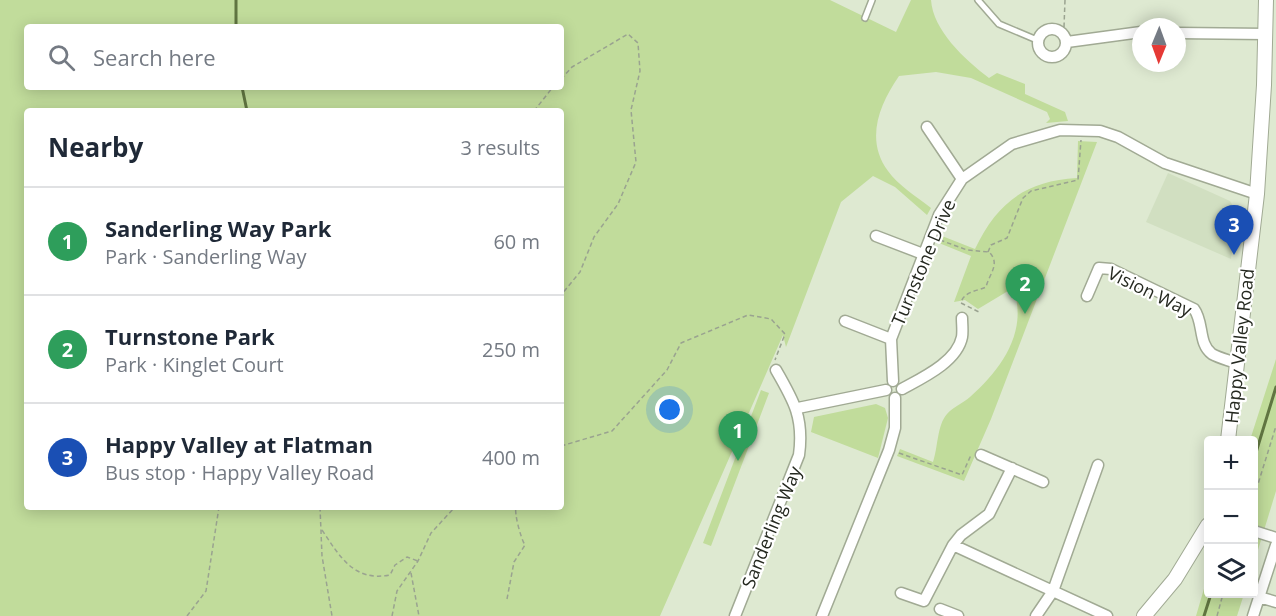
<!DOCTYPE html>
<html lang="en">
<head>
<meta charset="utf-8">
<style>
	body { margin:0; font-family:"Open Sans",sans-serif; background:#f2f2f3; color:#1f2937 }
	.controls { position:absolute; right:18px; bottom:18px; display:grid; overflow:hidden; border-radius:6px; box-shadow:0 3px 15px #0003 }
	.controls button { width:54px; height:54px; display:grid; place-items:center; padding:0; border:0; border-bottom:2px solid #e0e1e3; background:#fff; color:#1f2937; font:30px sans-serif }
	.compass { position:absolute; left:1132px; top:18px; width:54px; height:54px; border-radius:50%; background:#fff; box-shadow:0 3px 15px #0003; rotate:181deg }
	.you { position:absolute; left:670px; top:410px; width:21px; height:21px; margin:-15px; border:4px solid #fff; border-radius:50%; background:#1a73e8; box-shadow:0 0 0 9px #1a73e833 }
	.badge { display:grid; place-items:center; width:39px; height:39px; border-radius:50%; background:#4748be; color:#fff; font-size:20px; font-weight:700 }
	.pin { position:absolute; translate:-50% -50px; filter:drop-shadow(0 2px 3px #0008) }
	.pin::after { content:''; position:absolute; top:32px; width:21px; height:18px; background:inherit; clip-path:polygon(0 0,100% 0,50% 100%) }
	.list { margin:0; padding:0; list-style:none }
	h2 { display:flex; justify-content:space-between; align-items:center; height:78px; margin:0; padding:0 24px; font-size:26px }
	h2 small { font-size:20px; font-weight:400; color:#747a83 }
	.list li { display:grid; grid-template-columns:39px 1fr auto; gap:18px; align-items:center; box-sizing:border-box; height:108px; padding:0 24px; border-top:2px solid #e0e1e3 }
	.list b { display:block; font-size:22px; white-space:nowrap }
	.list p { margin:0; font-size:20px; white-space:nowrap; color:#747a83 }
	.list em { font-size:20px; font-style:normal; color:#747a83 }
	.icon { flex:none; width:33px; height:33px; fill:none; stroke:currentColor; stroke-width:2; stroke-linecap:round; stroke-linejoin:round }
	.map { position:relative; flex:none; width:1276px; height:616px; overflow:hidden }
	.search { position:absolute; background:#fff; box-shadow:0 3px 15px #0003; left:24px; top:24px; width:540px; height:66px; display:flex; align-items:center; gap:15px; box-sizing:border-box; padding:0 21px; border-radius:6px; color:#747a83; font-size:22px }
	.panel { position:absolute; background:#fff; box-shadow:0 3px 15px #0003; left:24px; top:108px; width:540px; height:402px; border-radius:6px }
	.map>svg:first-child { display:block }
	.built { fill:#d1dfc1 }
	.green { fill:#c1dc9b; fill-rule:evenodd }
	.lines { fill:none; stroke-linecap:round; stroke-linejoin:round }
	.stream { stroke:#607541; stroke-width:3 }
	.lane-casing { stroke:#a1aa94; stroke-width:8 }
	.street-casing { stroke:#a1aa94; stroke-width:13 }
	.secondary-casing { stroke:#a1aa94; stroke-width:16 }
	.path { stroke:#9aa390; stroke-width:1.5; stroke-dasharray:4.5 3; stroke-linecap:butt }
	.lane { stroke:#fff; stroke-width:5 }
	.street { stroke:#fff; stroke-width:10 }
	.secondary { stroke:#fff; stroke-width:14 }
	.labels { text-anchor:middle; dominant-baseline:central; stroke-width:4.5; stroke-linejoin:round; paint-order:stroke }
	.street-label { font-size:18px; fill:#24281f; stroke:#fff }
</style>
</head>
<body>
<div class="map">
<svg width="1276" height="616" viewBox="0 0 1276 616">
	<rect width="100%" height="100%" fill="#dee9d1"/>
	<path class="built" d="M1168,173L1230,201L1237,213L1231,259L1146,222Z"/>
	<path class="green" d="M0,0H830L896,32L911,0H931C933,30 964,59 989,78L997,73L1025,84V94L1065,112L1068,121L1046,123L1050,119L1047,112L971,78L936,72L899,76C879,105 865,140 888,171C898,185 917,197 931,208L927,215L895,187L873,176L841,202L786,347L783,335L660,616H0ZM27,27H561V87H27ZM27,111H561V507H27Z
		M1078,141L1097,142L991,419L964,481L897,456L900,449L933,462C938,448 937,425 947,414C953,407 963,403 970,397C1001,370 1029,331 1013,288L978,309L965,300L954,302L971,256L939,243L942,236L975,249C997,203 1025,181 1077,178Z
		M1276,359V491L1254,563V440H1250Z
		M761,390L769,393L711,546L703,543Z
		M876,404L885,408L888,418L878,458L811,432L814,417Z
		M1208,575V594H1244L1237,616H1196Z"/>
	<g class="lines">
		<path class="stream" d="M236,27V0
			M242,87L247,111
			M1254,459L1276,387
			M1204,616L1211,594"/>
		<g class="lane-casing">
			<path id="lane" d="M978,0L999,24L1037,40
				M865,18L872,0"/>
		</g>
		<g class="street-casing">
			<path id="street" d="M1038 43a14 14 0 1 1 28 0a14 14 0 1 1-28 0Z
				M1177,33L1266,34
				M1067,42L1141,32
				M927,127L962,179
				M876,236L923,254
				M1087,296L1099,268L1111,269L1194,309C1204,322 1198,344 1212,354C1219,358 1228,360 1236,363
				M845,321L891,339
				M893,381L891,339L939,215L962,179L1012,144L1060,130L1100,131L1118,137L1165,163L1257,194
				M902,389C922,378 957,362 962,337C963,331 962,324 962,318
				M798,408L886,390
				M981,455L1043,482
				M1254,531L1276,538
				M953,545L1107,616
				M901,593L924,601L953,545L961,535L989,514L1012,468
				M1259,597L1276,602
				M940,609L958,616
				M735,616L799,455C804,418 794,401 776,370
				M822,616L889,450L895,428V398
				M1036,616L1053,591L1098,465
				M1253,616L1276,545"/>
		</g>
		<g class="secondary-casing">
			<path id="secondary" d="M1228,440L1257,194L1264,85L1266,0
				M1144,616L1175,579L1208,525"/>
		</g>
		<path class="path" d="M1064,27L1065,0
			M561,79L572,67L628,34L638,43L640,71L631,110L636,162L618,204L594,237L580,272L561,295
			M534,111L553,87
			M940,240L967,250L989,252C1001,264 989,274 986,287C977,291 963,292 961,303L979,312
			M988,252L991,245L1007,238L1023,198L1031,191L1078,180L1081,140
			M561,446L612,431L667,370L681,343L748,315L771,319L785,334L775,360
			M899,453L962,475L971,455
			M1254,497L1276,426
			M320,507L322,556L332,616
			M322,530C340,557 354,582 390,575L395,565L407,557L418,561
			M411,573L419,616
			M507,599L514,562L525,545C521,539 514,513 516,507
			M187,616L206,591L219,507
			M392,616L397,591L418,561L431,533L455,507
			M1217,616L1223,594"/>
		<use href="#lane" class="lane"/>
		<use href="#street" class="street"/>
		<use href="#secondary" class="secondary"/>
	</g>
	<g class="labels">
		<g class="street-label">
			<text transform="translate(923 262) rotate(-67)">Turnstone Drive</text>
			<text transform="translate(1150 291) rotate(26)">Vision Way</text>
			<text transform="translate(1239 346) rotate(-84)">Happy Valley Road</text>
			<text transform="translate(771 527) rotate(-68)">Sanderling Way</text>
		</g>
	</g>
</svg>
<div class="controls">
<button>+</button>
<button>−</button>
<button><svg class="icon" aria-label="layers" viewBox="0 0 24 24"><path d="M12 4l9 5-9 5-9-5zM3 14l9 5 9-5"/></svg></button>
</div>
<svg class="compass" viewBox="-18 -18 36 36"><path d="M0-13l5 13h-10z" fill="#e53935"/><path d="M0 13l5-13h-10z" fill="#747a83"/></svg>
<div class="you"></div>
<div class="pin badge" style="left:738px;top:461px;background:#2e9e5b">1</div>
<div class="pin badge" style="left:1025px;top:314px;background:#2e9e5b">2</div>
<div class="pin badge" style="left:1234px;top:255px;background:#1a4fb4">3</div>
<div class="search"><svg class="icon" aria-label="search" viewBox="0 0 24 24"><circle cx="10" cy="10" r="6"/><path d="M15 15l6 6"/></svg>Search here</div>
<section class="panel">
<h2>Nearby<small>3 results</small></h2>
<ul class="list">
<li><span class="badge" style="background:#2e9e5b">1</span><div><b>Sanderling Way Park</b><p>Park · Sanderling Way</p></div><em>60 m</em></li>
<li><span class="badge" style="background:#2e9e5b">2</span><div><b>Turnstone Park</b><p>Park · Kinglet Court</p></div><em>250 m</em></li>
<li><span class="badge" style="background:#1a4fb4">3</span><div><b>Happy Valley at Flatman</b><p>Bus stop · Happy Valley Road</p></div><em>400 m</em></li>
</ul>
</section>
</div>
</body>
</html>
